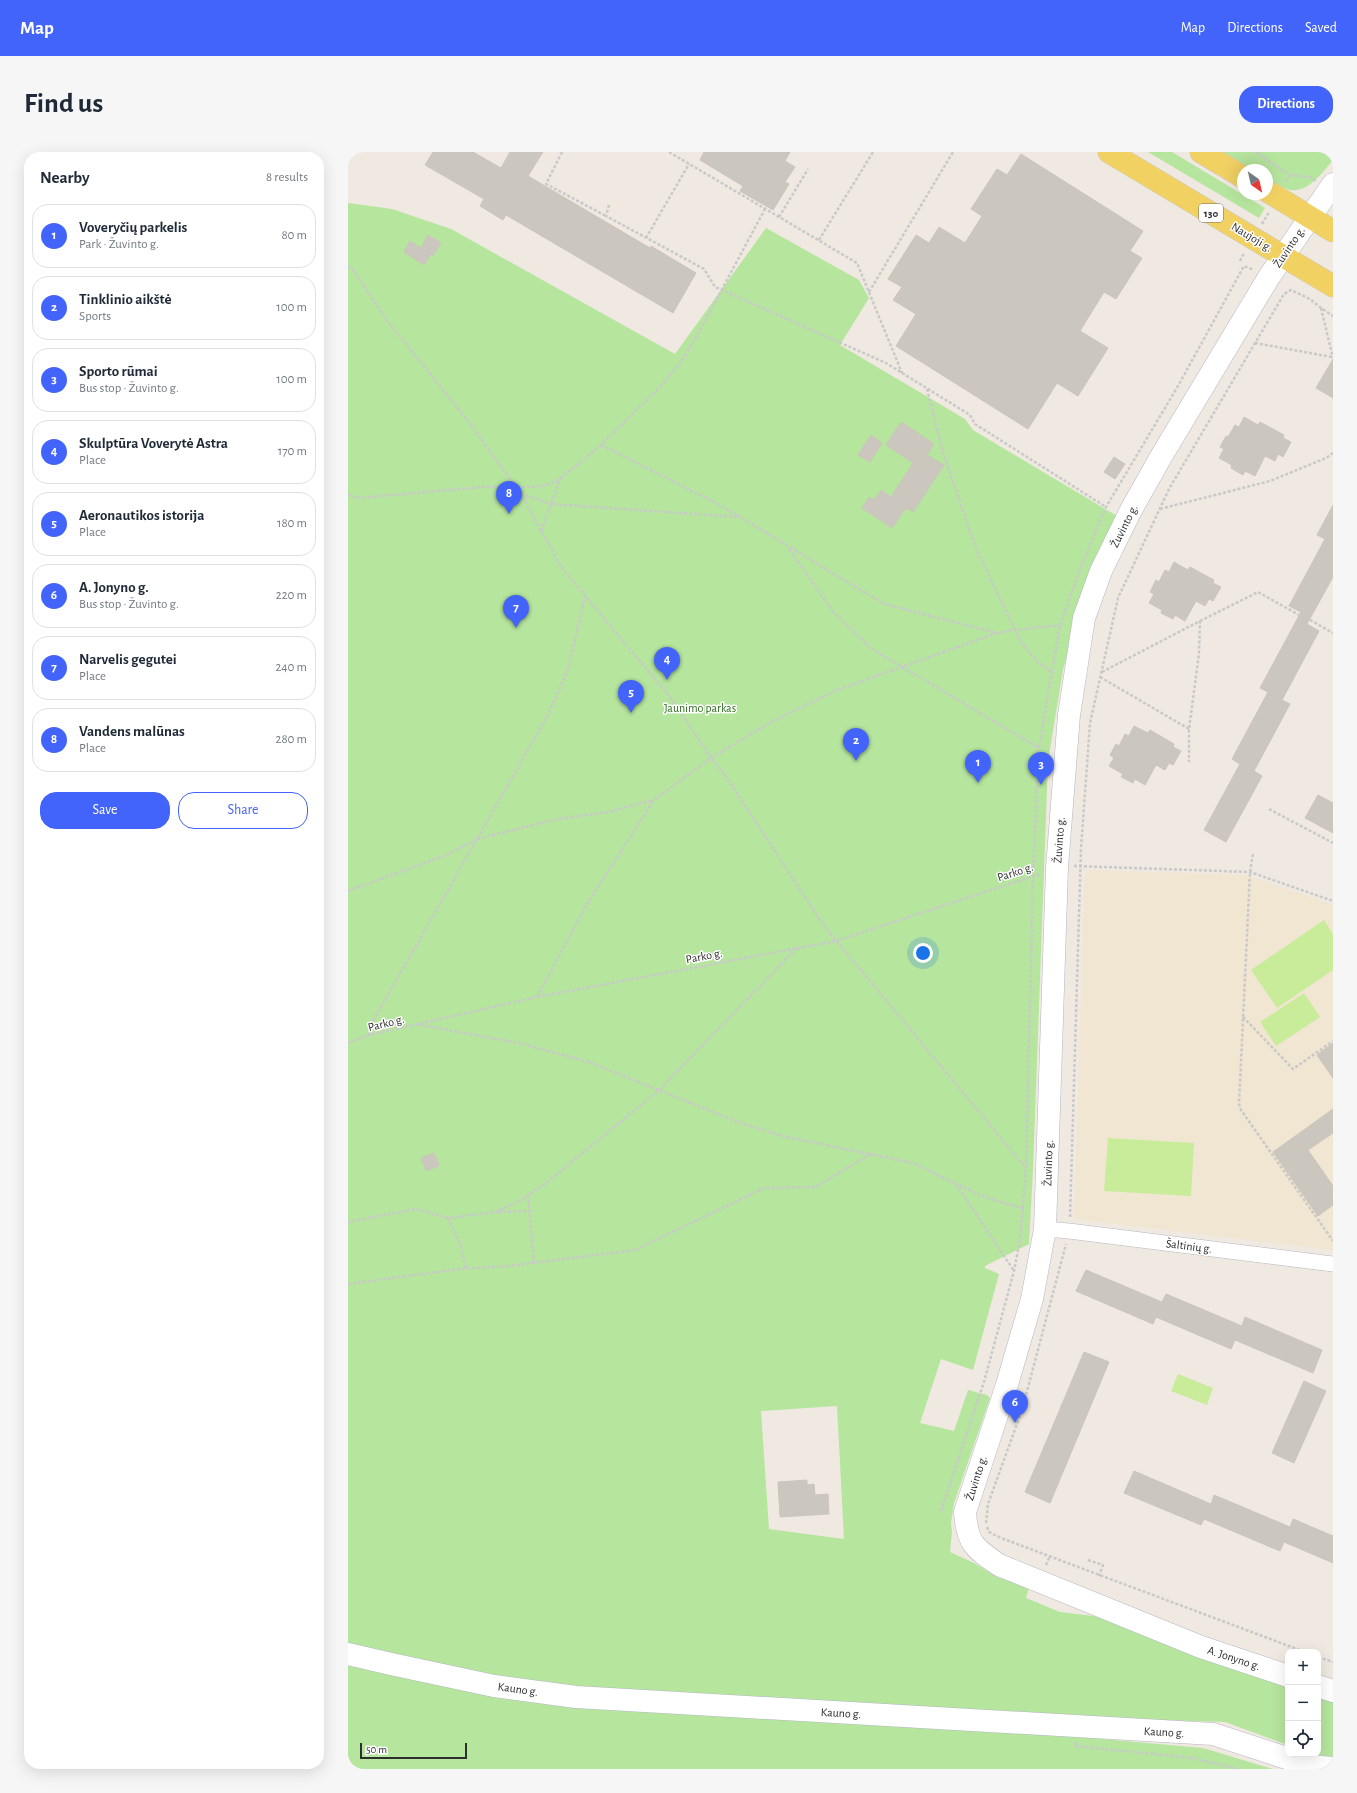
<!DOCTYPE html>
<html lang="en">
<head>
<meta charset="utf-8">
<style>
	body { margin:0; font-family:"Alegreya Sans",sans-serif; background:#f6f6f7; color:#1f2937 }
	.controls { position:absolute; right:12px; bottom:12px; display:grid; overflow:hidden; border-radius:8px; box-shadow:0 4px 16px #0002 }
	.controls button { width:36px; height:36px; display:grid; place-items:center; padding:0; border:0; border-bottom:1px solid #e0e1e3; background:#fff; color:#1f2937; font:20px sans-serif }
	.compass { position:absolute; left:889px; top:12px; width:36px; height:36px; border-radius:50%; background:#fff; box-shadow:0 4px 16px #0002; rotate:146deg }
	.scale { position:absolute; left:12px; bottom:10px; width:107px; box-sizing:border-box; padding-left:4px; border:2px solid #2e2e2e; border-top:0; font-size:11px; line-height:14px; white-space:nowrap; color:#2e2e2e; -webkit-text-stroke:3px #fff; paint-order:stroke }
	.you { position:absolute; left:575px; top:801px; width:14px; height:14px; margin:-10px; border:3px solid #fff; border-radius:50%; background:#1a73e8; box-shadow:0 0 0 6px #1a73e833 }
	.badge { display:grid; place-items:center; width:26px; height:26px; border-radius:50%; background:#4264fb; color:#fff; font-size:13px; font-weight:700 }
	.pin { position:absolute; translate:-50% -33px; filter:drop-shadow(0 1px 2px #0008) }
	.pin::after { content:''; position:absolute; top:21px; width:14px; height:12px; background:inherit; clip-path:polygon(0 0,100% 0,50% 100%) }
	.list { margin:0; padding:0; list-style:none }
	h2 { display:flex; justify-content:space-between; align-items:center; height:52px; margin:0; padding:0 16px; font-size:17px }
	h2 small { font-size:13px; font-weight:400; color:#747a83 }
	.list li { display:grid; grid-template-columns:26px 1fr auto; gap:12px; align-items:center; box-sizing:border-box; height:64px; margin:0 8px 8px; padding:0 8px; border:1px solid #e0e1e3; border-radius:16px }
	.list b { display:block; font-size:15px; white-space:nowrap }
	.list p { margin:0; font-size:13px; white-space:nowrap; color:#747a83 }
	.list em { font-size:13px; font-style:normal; color:#747a83 }
	.actions { display:flex; gap:8px; padding:12px 16px }
	.actions a { flex:1; padding:9px 0; border:1px solid #4264fb; border-radius:16px; text-align:center; font-size:14px; color:#4264fb }
	.actions .main { background:#4264fb; color:#fff }
	.icon { flex:none; width:22px; height:22px; fill:none; stroke:currentColor; stroke-width:2; stroke-linecap:round; stroke-linejoin:round }
	.map { position:relative; flex:none; width:985px; height:1617px; overflow:hidden; border-radius:16px }
	header { display:flex; align-items:center; gap:24px; box-sizing:border-box; height:56px; padding:0 20px; background:#4264fb; color:#fff }
	header strong { font-size:19px }
	nav { display:flex; gap:22px; margin-inline-start:auto; font-size:14px }
	.intro { display:flex; align-items:center; justify-content:space-between; box-sizing:border-box; height:96px; padding:0 24px }
	h1 { margin:0; font-size:28px }
	.button { padding:10px 18px; border-radius:16px; background:#4264fb; color:#fff; font-size:14px; font-weight:700 }
	main { display:flex; gap:24px; padding:0 24px }
	aside { flex:1; background:#fff; border-radius:16px; box-shadow:0 4px 16px #0002 }
	.map>svg:first-child { display:block }
	.education { fill:#f0e6d1 }
	.green { fill:#b6e59e; fill-rule:evenodd }
	.pitch { fill:#c9ec9a }
	.building { fill:#cbc7bf; stroke:#cbc5ba }
	.lines { fill:none; stroke-linecap:round; stroke-linejoin:round }
	.street-casing { stroke:#b4b7c1; stroke-width:16 }
	.secondary-casing { stroke:#b4b7c1; stroke-width:23 }
	.primary-casing { stroke:#c9c9c9; stroke-width:23 }
	.path { stroke:#c9c9c9; stroke-width:2.5; stroke-dasharray:3 2; stroke-linecap:butt }
	.street { stroke:#fff; stroke-width:15 }
	.secondary { stroke:#fff; stroke-width:22 }
	.primary { stroke:#f2d163; stroke-width:22 }
	.labels { text-anchor:middle; dominant-baseline:central; stroke-width:3; stroke-linejoin:round; paint-order:stroke }
	.shield { fill:#fff; stroke:#6d6d6d; stroke-width:1 }
	.shield-label { font-size:11px; font-weight:bold; fill:#2e2e2e }
	.street-label { font-size:12px; fill:#2e2e2e; stroke:#fff }
	.park-label { font-size:12px; fill:#2c6e1b; stroke:#fff }
</style>
</head>
<body>
<header>
<strong>Map</strong>
<nav><a>Map</a><a>Directions</a><a>Saved</a></nav>
</header>
<div class="intro"><h1>Find us</h1><a class="button">Directions</a></div>
<main>
<aside>
<h2>Nearby<small>8 results</small></h2>
<ul class="list">
<li><span class="badge">1</span><div><b>Voveryčių parkelis</b><p>Park · Žuvinto g.</p></div><em>80 m</em></li>
<li><span class="badge">2</span><div><b>Tinklinio aikštė</b><p>Sports</p></div><em>100 m</em></li>
<li><span class="badge">3</span><div><b>Sporto rūmai</b><p>Bus stop · Žuvinto g.</p></div><em>100 m</em></li>
<li><span class="badge">4</span><div><b>Skulptūra Voverytė Astra</b><p>Place</p></div><em>170 m</em></li>
<li><span class="badge">5</span><div><b>Aeronautikos istorija</b><p>Place</p></div><em>180 m</em></li>
<li><span class="badge">6</span><div><b>A. Jonyno g.</b><p>Bus stop · Žuvinto g.</p></div><em>220 m</em></li>
<li><span class="badge">7</span><div><b>Narvelis gegutei</b><p>Place</p></div><em>240 m</em></li>
<li><span class="badge">8</span><div><b>Vandens malūnas</b><p>Place</p></div><em>280 m</em></li>
</ul>
<div class="actions"><a class="main">Save</a><a>Share</a></div>
</aside>
<div class="map">
<svg width="985" height="1617" viewBox="0 0 985 1617">
	<rect width="100%" height="100%" fill="#efe9e1"/>
	<path class="education" d="M737,718L898,723L985,753V1098L726,1067Z"/>
	<path class="green" d="M800,0H824L917,56L911,66Z
		M874,0H985V8C975,20 960,41 942,38C934,36 926,31 919,26V18H905Z
		M0,51L44,57L103,77L327,202L418,76L511,128L521,146L492,193L617,267L625,278L769,364L735,443L715,518L700,609L685,1018L681,1092L637,1114V1116L651,1122L625,1218L593,1207L572,1271L606,1279L620,1238L639,1243L642,1246L606,1351L603,1371L604,1380L602,1400L626,1411L649,1425L681,1436L678,1446L712,1460L762,1466L940,1533V1593L877,1570L776,1567L447,1548L209,1533L123,1519L0,1491ZM489,1254L496,1387L421,1377L413,1259Z
		M0,1512L676,1580L855,1596L925,1617H0Z
		M970,1544L985,1549V1607L968,1602H970Z"/>
	<path class="pitch" d="M976,768L985,782V818L929,856L903,818Z
		M956,841L972,865L928,894L912,870Z
		M760,986L846,991L843,1044L756,1039Z
		M830,1222L865,1236L859,1253L823,1239Z"/>
	<path class="building" d="M85,0H125L153,16L162,0H195L180,24L302,96L303,94L348,121L325,161L158,63L155,68L132,54L136,47L77,13Z
		M356,0H442L437,9L447,15L437,30L441,32L425,58L392,39L395,34L352,8Z
		M673,2L795,79L782,99L794,106L768,147L756,140L732,179L760,196L730,244L709,231L680,277L548,194L568,162L545,148L554,135L540,127L568,83L581,91L591,75L617,91L634,64L623,57L649,17L659,23Z
		M80,83L93,91L85,104L83,102L76,113L56,100L62,89L73,96Z
		M985,207V246L968,236Z
		M896,265L910,273L912,270L936,283L935,286L943,290L935,305L930,302L927,309L917,304L907,324L897,319L895,323L883,316L884,313L871,306L876,297L872,295L878,284L880,285L887,273L891,275Z
		M553,270L586,292L579,303L596,313L565,360L558,356L544,376L514,356L521,345L526,348L533,338L543,345L565,311L538,293Z
		M523,283L534,291L522,310L510,303Z
		M766,305L777,312L767,327L756,320Z
		M985,353V425L959,472L971,479L934,548L942,552L906,619L914,624L878,690L856,678L892,612L884,607L920,540L912,536L953,460L941,454L977,387L969,383Z
		M826,410L840,418L842,415L866,428L865,431L873,435L865,449L861,447L857,454L848,449L837,469L827,463L825,467L813,461L814,458L801,451L806,442L802,440L808,428L811,430L817,418L821,420Z
		M786,574L800,581L802,578L826,592L825,595L833,599L825,613L821,611L817,618L808,613L797,633L787,627L785,631L773,625L775,622L761,614L766,606L762,603L768,592L771,594L777,582L781,584Z
		M970,643L985,651V681L957,666Z
		M985,891V926L969,903Z
		M985,957V981L960,998L985,1034V1053L970,1064L925,1000Z
		M86,1001L91,1014L78,1019L73,1006Z
		M738,1118L814,1150L818,1142L894,1174L897,1165L974,1198L965,1221L887,1188L883,1197L808,1165L805,1172L728,1139Z
		M736,1200L761,1210L702,1351L677,1340Z
		M956,1229L978,1239L946,1311L924,1301Z
		M786,1319L863,1352L866,1343L942,1375L945,1367L985,1384V1411L936,1390L932,1399L856,1367L853,1373L776,1341Z
		M459,1328V1333L466,1332L467,1343L480,1342L481,1362L432,1365L430,1330Z"/>
	<g class="lines">
		<g class="street-casing">
			<path id="street" d="M697,1077L721,1079L985,1112"/>
		</g>
		<g class="secondary-casing">
			<path id="secondary" d="M0,1502L43,1512L146,1534L228,1545L865,1582L963,1614L985,1616
				M940,1524L853,1495L651,1413C626,1396 619,1391 617,1360L658,1236L684,1147L697,1077L709,716L721,563L736,466L753,419L783,358L814,303L921,125L985,32
				M970,1534L985,1539"/>
		</g>
		<g class="primary-casing">
			<path id="primary" d="M761,0L985,134
				M853,0L895,25
				M919,39L985,79"/>
		</g>
		<path class="path" d="M214,0L198,32L258,64
			M321,0L509,111L554,221
			M908,0L942,23L962,25L968,29
			M938,30L942,23
			M261,53L258,64L356,117L367,135L538,211L622,263L627,272L758,355
			M431,65L460,17
			M914,72L921,60
			M298,86L341,12
			M471,88L525,0
			M892,109L896,101
			M0,114L6,119L40,170L121,270L173,342L213,415L322,545L363,606L377,623L476,774L677,1015
			M521,140L605,0
			M973,156L985,206
			M907,191L984,205
			M579,237L595,301L629,399L674,492L691,511L704,520
			M253,293L372,353L536,452L649,481
			M173,342L203,352L390,365
			M0,343L11,346L135,335H186L202,332L214,325L253,293L311,236L332,212L351,180L417,57
			M812,357L922,329L978,306L985,301
			M193,379L213,325
			M441,397L486,461L524,497L691,596
			M962,468L985,481
			M852,469L910,440L951,463
			M754,520L852,469L851,502L841,577V610
			M752,525L841,577
			M921,657L985,691
			M905,702L902,720L891,952L893,958L985,1089
			M726,714L902,720L985,749
			M0,739L101,702L129,687L210,667L260,660L305,648
			M189,845L239,752L306,648L363,606L425,569L489,538L649,481L666,478L712,473
			M895,865L945,917L985,889
			M72,873L171,891L241,910L390,970L434,984L565,1011L634,1044L676,1057
			M21,883L22,874L200,563L220,517L237,444
			M0,891L21,883L189,845L488,789L692,722
			M608,1032L666,1119
			M180,1043L186,1111
			M150,1060L181,1059
			M722,1065L733,697L742,571L770,446L821,337L936,142L943,138L962,147L973,156L985,164
			M100,1066L112,1091L118,1117
			M0,1070L68,1057L100,1066L147,1060L171,1049L197,1032L311,938L449,796
			M0,1132L112,1117L160,1114L287,1098L416,1036L468,1035L524,1001
			M593,1359L636,1230L666,1119L672,1088L678,1016L685,724L691,596L712,473L733,415L758,355L830,234L896,114L906,118
			M638,1371L640,1352L674,1258L718,1092
			M639,1375L641,1380L653,1386L957,1500
			M740,1408L755,1413L751,1424
			M698,1413L702,1404
			M970,1505L985,1510
			M728,1590L727,1594L844,1606L891,1617"/>
		<use href="#street" class="street"/>
		<use href="#secondary" class="secondary"/>
		<use href="#primary" class="primary"/>
	</g>
	<g class="labels">
		<rect class="shield" x="851" y="52" width="24" height="18" rx="3"/>
		<g class="shield-label">
			<text x="863" y="61">130</text>
		</g>
		<g class="street-label">
			<text transform="translate(904 85) rotate(31)">Naujoji g.</text>
			<text transform="translate(941 95) rotate(-56)">Žuvinto g.</text>
			<text transform="translate(776 374) rotate(-63)">Žuvinto g.</text>
			<text transform="translate(711 688) rotate(-86)">Žuvinto g.</text>
			<text transform="translate(667 720) rotate(-18)">Parko g.</text>
			<text transform="translate(356 804) rotate(-11)">Parko g.</text>
			<text transform="translate(38 871) rotate(-14)">Parko g.</text>
			<text transform="translate(700 1011) rotate(-88)">Žuvinto g.</text>
			<text transform="translate(841 1094) rotate(7)">Šaltinių g.</text>
			<text transform="translate(628 1326) rotate(-72)">Žuvinto g.</text>
			<text transform="translate(886 1506) rotate(18)">A. Jonyno g.</text>
			<text transform="translate(170 1537) rotate(8)">Kauno g.</text>
			<text transform="translate(493 1561) rotate(3)">Kauno g.</text>
			<text transform="translate(816 1580) rotate(3)">Kauno g.</text>
		</g>
		<g class="park-label">
			<text x="352" y="556">Jaunimo parkas</text>
		</g>
	</g>
</svg>
<div class="controls">
<button>+</button>
<button>−</button>
<button><svg class="icon" aria-label="locate" viewBox="0 0 24 24"><circle cx="12" cy="12" r="6"/><path d="M12 2v4M12 18v4M2 12h4M18 12h4"/></svg></button>
</div>
<svg class="compass" viewBox="-18 -18 36 36"><path d="M0-13l5 13h-10z" fill="#e53935"/><path d="M0 13l5-13h-10z" fill="#747a83"/></svg>
<div class="scale">50 m</div>
<div class="you"></div>
<div class="pin badge" style="left:630px;top:631px">1</div>
<div class="pin badge" style="left:508px;top:609px">2</div>
<div class="pin badge" style="left:693px;top:633px">3</div>
<div class="pin badge" style="left:319px;top:528px">4</div>
<div class="pin badge" style="left:283px;top:561px">5</div>
<div class="pin badge" style="left:667px;top:1271px">6</div>
<div class="pin badge" style="left:168px;top:476px">7</div>
<div class="pin badge" style="left:161px;top:362px">8</div>
</div>
</main>
</body>
</html>
